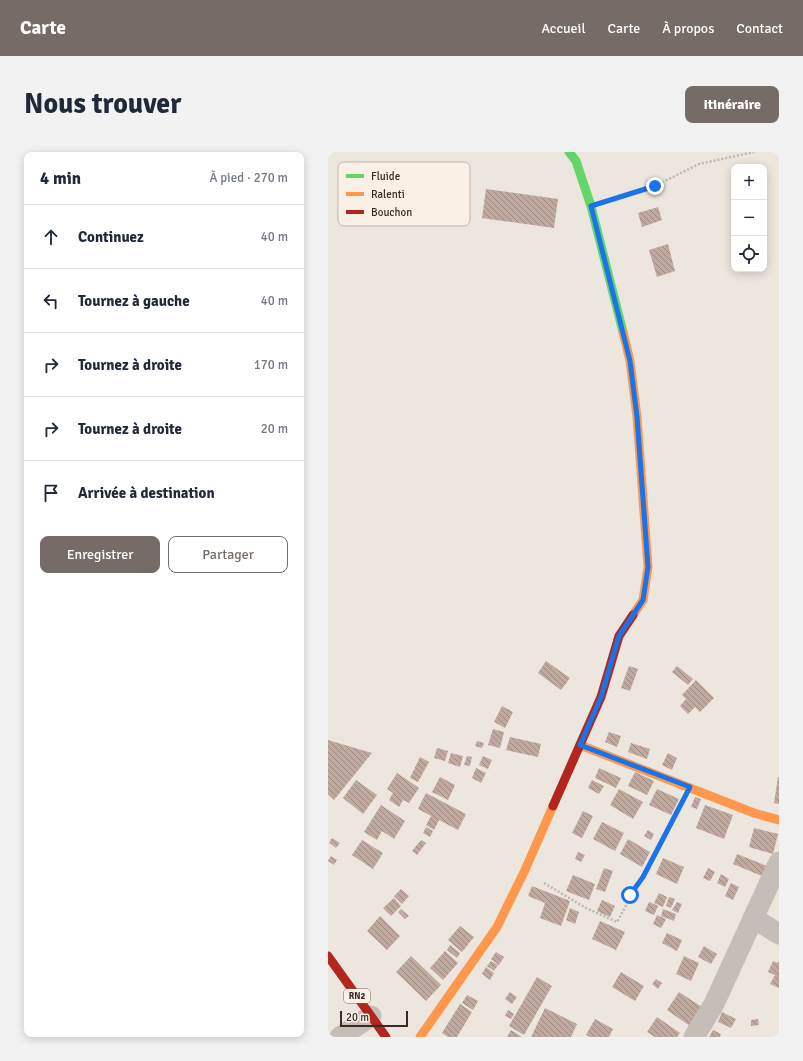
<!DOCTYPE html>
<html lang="fr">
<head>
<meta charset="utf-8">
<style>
	body { margin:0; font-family:Signika,sans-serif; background:#f2f2f3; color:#1f2937 }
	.controls { position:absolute; right:12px; top:12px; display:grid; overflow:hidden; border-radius:8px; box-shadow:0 2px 10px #0003 }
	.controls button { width:36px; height:36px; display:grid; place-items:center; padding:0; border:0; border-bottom:1px solid #e0e1e3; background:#fff; color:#1f2937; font:20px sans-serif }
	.scale { position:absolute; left:12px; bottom:10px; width:68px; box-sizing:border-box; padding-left:4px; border:2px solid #362b26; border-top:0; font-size:11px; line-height:14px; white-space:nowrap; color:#362b26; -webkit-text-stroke:3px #faf0e6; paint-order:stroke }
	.stop { position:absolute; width:12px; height:12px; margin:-9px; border:3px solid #1a73e8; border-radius:50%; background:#fff }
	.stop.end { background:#1a73e8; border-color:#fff; box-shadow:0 1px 4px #0008 }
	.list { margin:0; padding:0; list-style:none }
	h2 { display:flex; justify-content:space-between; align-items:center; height:52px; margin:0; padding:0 16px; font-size:17px }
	h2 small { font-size:13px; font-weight:400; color:#747a83 }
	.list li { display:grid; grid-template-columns:26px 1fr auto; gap:12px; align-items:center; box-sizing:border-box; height:64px; padding:0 16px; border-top:1px solid #e0e1e3 }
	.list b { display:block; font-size:15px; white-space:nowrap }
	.list em { font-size:13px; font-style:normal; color:#747a83 }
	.actions { display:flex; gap:8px; padding:12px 16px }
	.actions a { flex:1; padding:9px 0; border:1px solid #766c67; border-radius:8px; text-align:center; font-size:14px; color:#766c67 }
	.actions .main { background:#766c67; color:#fff }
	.icon { flex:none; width:22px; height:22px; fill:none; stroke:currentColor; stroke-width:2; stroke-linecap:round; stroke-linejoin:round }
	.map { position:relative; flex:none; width:451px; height:885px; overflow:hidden; border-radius:8px }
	header { display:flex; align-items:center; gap:24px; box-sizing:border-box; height:56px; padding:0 20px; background:#766c67; color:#fff }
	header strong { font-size:19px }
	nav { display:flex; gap:22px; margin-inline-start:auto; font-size:14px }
	.intro { display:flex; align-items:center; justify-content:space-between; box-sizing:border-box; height:96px; padding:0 24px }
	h1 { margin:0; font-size:28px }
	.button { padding:10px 18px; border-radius:8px; background:#766c67; color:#fff; font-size:14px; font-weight:700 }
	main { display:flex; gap:24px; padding:0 24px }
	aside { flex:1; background:#fff; border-radius:8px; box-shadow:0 2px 10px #0003 }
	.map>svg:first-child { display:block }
	.building { fill:url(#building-back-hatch) }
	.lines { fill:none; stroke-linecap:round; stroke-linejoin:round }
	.path { stroke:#beb6b0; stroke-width:2.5; stroke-dasharray:2 2; stroke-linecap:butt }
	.street { stroke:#c5beb8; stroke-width:21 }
	.fast { stroke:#63d668; stroke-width:9 }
	.slow { stroke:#ff974d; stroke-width:9 }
	.jam { stroke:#b3261e; stroke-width:9 }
	.route { stroke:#1a73e8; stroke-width:5 }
	.labels { text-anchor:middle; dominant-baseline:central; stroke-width:3; stroke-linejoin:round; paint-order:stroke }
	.shield { fill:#faf0e6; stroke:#716660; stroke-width:1 }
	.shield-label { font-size:9px; font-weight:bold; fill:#362b26 }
	.key { fill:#faf0e6; stroke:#bfb5ac; stroke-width:1 }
	.key-label { font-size:11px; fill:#362b26 }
</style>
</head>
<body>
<header>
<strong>Carte</strong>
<nav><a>Accueil</a><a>Carte</a><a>À propos</a><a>Contact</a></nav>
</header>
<div class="intro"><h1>Nous trouver</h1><a class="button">Itinéraire</a></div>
<main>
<aside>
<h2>4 min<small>À pied · 270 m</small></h2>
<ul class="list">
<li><svg class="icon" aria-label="ahead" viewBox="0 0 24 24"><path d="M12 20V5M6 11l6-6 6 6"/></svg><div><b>Continuez</b></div><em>40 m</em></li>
<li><svg class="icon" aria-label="left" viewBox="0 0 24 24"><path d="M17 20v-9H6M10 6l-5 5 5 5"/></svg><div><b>Tournez à gauche</b></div><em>40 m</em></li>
<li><svg class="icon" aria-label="right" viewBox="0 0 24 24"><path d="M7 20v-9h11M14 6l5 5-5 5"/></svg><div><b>Tournez à droite</b></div><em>170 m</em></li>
<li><svg class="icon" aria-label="right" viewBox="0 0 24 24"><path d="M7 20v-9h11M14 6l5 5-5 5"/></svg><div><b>Tournez à droite</b></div><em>20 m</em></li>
<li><svg class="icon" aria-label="arrive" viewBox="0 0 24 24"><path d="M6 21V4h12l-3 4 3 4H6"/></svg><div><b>Arrivée à destination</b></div></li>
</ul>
<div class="actions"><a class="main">Enregistrer</a><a>Partager</a></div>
</aside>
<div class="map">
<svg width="451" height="885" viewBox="0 0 451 885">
	<defs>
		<pattern id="building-back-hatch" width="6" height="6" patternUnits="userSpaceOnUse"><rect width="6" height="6" fill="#c0aaa0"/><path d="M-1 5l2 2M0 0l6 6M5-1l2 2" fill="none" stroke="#9d8b82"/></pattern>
	</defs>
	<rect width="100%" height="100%" fill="#ece6df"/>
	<path class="building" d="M158,37L230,47L226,76L154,66Z
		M330,55L334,68L314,75L310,61Z
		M340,92L347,119L329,125L321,98Z
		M218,509L242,526L233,538L210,521Z
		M301,514L310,517L302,539L293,536Z
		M349,514L365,527L360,533L344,520Z
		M368,528L386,546L372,560L367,555L360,562L352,554L358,547L354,543Z
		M174,554L185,560L177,576L166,570Z
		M165,577L176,580L172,596L160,593Z
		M281,580L293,584L289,595L277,590Z
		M182,585L213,592L210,605L178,598Z
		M0,588L44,601L6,648L0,642Z
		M149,589L156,591L154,596L147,594Z
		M303,591L322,597L319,607L300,600Z
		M109,596L120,599L117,609L106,606Z
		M123,601L135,604L132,615L120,611Z
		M340,601L349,606L344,618L334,613Z
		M139,604L144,605L142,614L136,613Z
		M155,604L164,608L160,617L151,613Z
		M92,605L101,610L90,630L82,626Z
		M148,616L158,621L153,631L144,626Z
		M271,616L293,626L288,636L267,626Z
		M307,620L326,629L319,643L300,634Z
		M69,621L91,636L81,651L75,648L71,655L61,648L65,641L59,637Z
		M112,625L127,633L120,648L104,640Z
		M450,625H451V652L446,651Z
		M28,628L49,643L35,662L15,646Z
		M264,628L276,634L271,642L260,636Z
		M291,637L315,650L305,667L282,653Z
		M329,637L351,647L343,663L321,653Z
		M98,641L138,662L130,678L111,668L106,678L98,673L103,664L90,657Z
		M367,645L373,647L369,657L363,655Z
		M53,653L77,669L66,687L54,679L49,688L36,680Z
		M377,653L405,663L396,687L368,676Z
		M255,659L265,664L254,686L244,681Z
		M274,670L296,681L287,699L265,687Z
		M98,675L105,679L102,685L95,681Z
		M426,676L450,682L445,702L421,695Z
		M320,678L326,682L323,688L316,684Z
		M4,686L12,691L8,696L1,691Z
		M300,687L322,700L314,715L292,702Z
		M34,688L55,701L45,717L24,703Z
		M93,688L98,691L89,703L84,699Z
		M250,700L257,703L253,710L247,707Z
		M409,702L439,714L434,724L405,712Z
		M3,704L9,708L6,713L0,709Z
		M335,706L356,715L349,732L328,722Z
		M276,716L285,719L277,740L268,737Z
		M380,716L387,720L382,729L375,726Z
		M393,722L401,727L397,735L389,731Z
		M245,723L267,732L261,748L238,739Z
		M403,731L411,735L405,748L397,744Z
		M204,734L242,749L233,774L212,766L217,751L200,744Z
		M73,737L81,744L74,752L66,744Z
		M331,741L339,745L335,755L326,751Z
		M341,745L347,747L343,756L338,754Z
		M66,746L73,754L63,764L55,756Z
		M274,748L287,754L282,765L269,759Z
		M321,750L330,754L326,763L317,759Z
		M349,750L354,752L350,761L344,758Z
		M242,756L251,760L247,772L238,768Z
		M73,757L81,764L77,767L70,760Z
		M335,757L348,762L346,769L333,764Z
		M329,763L338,767L333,776L325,772Z
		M52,764L72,784L59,798L39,779Z
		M272,769L297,780L288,798L264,787Z
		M132,774L146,785L134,800L120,788Z
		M339,781L354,788L349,799L334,791Z
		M122,793L132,801L129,806L119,798Z
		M376,794L389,802L383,812L370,805Z
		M117,799L130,811L115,828L102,816Z
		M168,800L176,805L171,813L163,807Z
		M83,804L113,833L98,849L68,820Z
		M356,804L371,811L363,829L348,822Z
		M163,809L170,813L166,819L159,814Z
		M445,809L450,811L451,809V836L442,832L447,823L440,820Z
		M158,815L166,821L162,828L154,822Z
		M293,820L316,834L307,849L284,835Z
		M209,825L224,834L196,883L181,874Z
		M328,827L334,831L330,837L324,832Z
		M182,840L189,845L184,852L177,847Z
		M351,840L374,855L362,874L339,858Z
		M139,843L150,849L145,858L134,851Z
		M132,852L144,860L129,885H120L114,881Z
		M217,856L249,872L243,885H203Z
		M180,858L186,862L183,867L177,864Z
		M394,860L408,867L403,876L390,870Z
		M329,865L352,881L349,885H327L319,880Z
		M267,867L285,877L281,885H262L258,883Z
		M430,867L431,873L423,874V868Z
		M183,878L194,885H179Z
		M385,878L393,882L392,885H381Z"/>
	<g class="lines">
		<path class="path" d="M285,47L327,34L371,12L426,0
			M216,731L258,756L289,770L352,655"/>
		<path class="street" d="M425,766L451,782
			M12,885L43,864
			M366,885L386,852L451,710"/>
		<path class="fast" d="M241,0L248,9L263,54L295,180"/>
		<path class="slow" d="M295,180L302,209L309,265L320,415L315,448L305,463
			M252,593L426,661L451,668
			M92,885L169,775L197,718L225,654"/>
		<path class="jam" d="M225,654L273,545L291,484L305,463
			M0,804L58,885"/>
	</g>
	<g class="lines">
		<path class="route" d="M302,743L315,725L362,635L252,593L273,545L291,484L315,448L320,415L309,265L302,209L263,54L327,34"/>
	</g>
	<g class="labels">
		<rect class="shield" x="16" y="837" width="26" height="14" rx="3"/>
		<g class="shield-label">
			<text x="29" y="844">RN2</text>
		</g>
	</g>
	<rect x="10" y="10" width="132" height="64" rx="6" class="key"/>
	<rect x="18" y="22" width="18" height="4" fill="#63d668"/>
	<rect x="18" y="40" width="18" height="4" fill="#ff974d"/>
	<rect x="18" y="58" width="18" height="4" fill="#b3261e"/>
	<g class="key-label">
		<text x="43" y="28">Fluide</text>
		<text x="43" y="46">Ralenti</text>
		<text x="43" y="64">Bouchon</text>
	</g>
</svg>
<div class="controls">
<button>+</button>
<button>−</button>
<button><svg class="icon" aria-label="locate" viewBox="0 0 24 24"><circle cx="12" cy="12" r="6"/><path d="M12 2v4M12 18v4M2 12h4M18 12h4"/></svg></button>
</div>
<div class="scale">20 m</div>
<div class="stop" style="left:302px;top:743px"></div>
<div class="stop end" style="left:327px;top:34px"></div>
</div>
</main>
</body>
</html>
